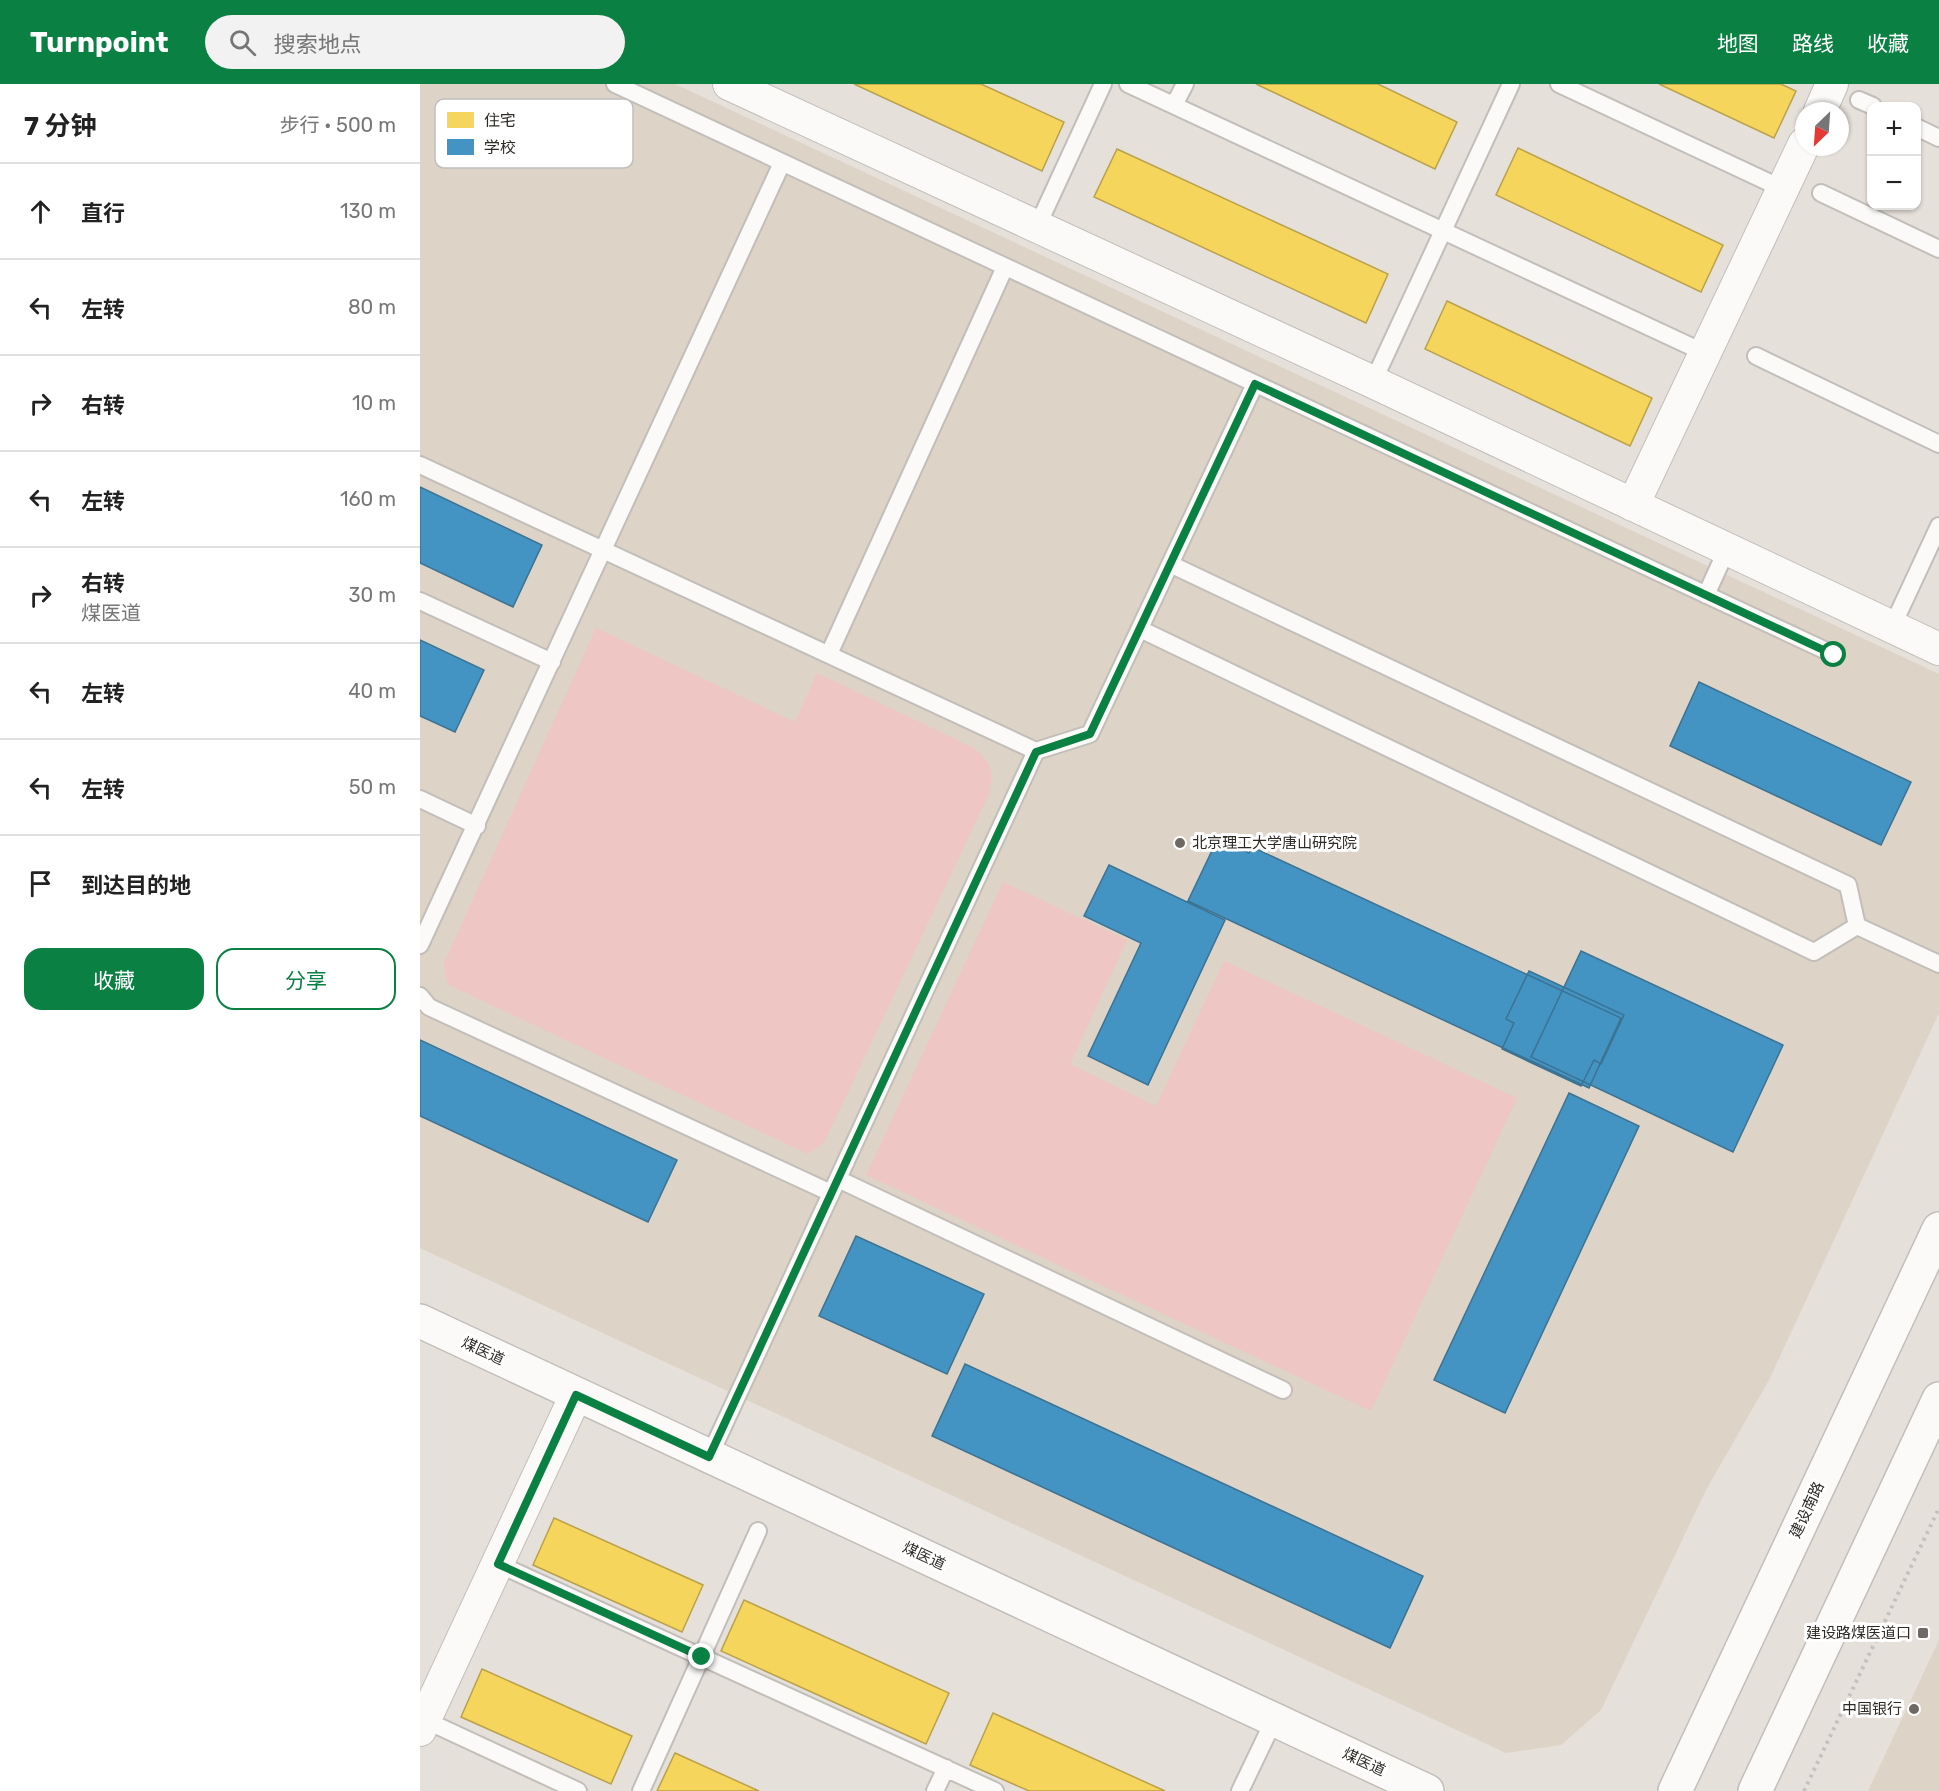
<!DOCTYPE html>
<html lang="zh">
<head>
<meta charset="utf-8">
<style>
	body { margin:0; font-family:Rubik,"Noto Sans SC",sans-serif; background:#f2f2f2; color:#222 }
	.controls { position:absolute; right:18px; top:18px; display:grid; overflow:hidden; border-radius:12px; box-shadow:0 2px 4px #0004 }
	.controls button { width:54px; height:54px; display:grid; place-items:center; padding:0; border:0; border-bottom:2px solid #e0e0e0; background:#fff; color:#222; font:30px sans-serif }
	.compass { position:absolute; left:1375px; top:18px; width:54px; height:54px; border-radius:50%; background:#fff; box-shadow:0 2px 4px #0004; rotate:205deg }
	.stop { position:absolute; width:18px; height:18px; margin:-14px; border:4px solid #0b8043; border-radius:50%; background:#fff }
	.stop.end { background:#0b8043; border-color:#fff; box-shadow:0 2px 6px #0008 }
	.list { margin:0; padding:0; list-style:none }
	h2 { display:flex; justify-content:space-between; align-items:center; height:78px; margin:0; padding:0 24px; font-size:26px }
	h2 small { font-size:20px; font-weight:400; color:#767676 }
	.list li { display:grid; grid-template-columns:39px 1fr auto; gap:18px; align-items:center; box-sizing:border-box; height:96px; padding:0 24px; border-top:2px solid #e0e0e0 }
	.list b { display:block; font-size:22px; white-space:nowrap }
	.list p { margin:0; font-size:20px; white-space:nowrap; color:#767676 }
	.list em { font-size:20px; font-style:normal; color:#767676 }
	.actions { display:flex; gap:12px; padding:18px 24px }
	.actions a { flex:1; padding:14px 0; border:2px solid #0b8043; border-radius:18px; text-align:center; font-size:21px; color:#0b8043 }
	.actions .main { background:#0b8043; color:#fff }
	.icon { flex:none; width:33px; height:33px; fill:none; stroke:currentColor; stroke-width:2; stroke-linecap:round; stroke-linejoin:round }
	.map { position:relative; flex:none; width:1519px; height:1707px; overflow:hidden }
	header { display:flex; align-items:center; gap:36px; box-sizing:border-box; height:84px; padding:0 30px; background:#0b8043; color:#fff }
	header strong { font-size:28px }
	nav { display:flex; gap:33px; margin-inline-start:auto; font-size:21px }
	.search { width:420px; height:54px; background:#f2f2f2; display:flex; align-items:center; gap:15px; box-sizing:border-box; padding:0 21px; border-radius:33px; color:#767676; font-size:22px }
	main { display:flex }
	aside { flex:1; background:#fff }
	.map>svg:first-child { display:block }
	.built { fill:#ddd3c6 }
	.green { fill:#eec6c4 }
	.homes { fill:#f6d55c; stroke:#baa14b; stroke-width:1.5 }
	.schools { fill:#4393c3; stroke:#3c7393; stroke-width:1.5 }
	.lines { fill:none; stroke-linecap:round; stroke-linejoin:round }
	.service-casing { stroke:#c2beb9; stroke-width:20 }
	.minor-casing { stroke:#c2beb9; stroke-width:34 }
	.tertiary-casing { stroke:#c2beb9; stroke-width:36 }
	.primary-casing { stroke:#c2beb9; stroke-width:36 }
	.path { stroke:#c4c2c0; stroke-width:4; stroke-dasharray:3 4.5; stroke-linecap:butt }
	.service { stroke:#fbfaf9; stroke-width:16 }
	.minor { stroke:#fbfaf9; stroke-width:32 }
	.tertiary { stroke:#fbfaf9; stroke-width:33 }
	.primary { stroke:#fbfaf9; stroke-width:33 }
	.route { stroke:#0b8043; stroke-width:8 }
	.poi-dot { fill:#6e6964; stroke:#fff; stroke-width:2 }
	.labels { text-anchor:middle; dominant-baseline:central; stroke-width:6; stroke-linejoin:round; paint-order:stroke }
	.poi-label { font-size:15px; fill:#2d2924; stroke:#fff; text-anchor:end }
	.street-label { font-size:15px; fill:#2d2924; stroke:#fff }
	.key { fill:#fff; stroke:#c0bfbd; stroke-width:1.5 }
	.key-label { font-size:16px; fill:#2d2924 }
</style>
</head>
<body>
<header>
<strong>Turnpoint</strong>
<div class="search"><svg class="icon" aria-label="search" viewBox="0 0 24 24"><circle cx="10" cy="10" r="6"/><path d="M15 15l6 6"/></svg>搜索地点</div>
<nav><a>地图</a><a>路线</a><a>收藏</a></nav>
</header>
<main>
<aside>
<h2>7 分钟<small>步行 · 500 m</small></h2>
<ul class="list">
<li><svg class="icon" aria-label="ahead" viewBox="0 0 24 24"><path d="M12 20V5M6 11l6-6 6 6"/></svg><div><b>直行</b></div><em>130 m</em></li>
<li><svg class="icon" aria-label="left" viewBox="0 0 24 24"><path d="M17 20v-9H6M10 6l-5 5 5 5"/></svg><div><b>左转</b></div><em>80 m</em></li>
<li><svg class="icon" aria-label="right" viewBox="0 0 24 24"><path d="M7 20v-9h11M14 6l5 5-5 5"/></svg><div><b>右转</b></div><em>10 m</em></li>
<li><svg class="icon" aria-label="left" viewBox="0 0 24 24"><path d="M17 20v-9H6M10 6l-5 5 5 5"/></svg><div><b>左转</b></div><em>160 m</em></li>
<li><svg class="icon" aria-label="right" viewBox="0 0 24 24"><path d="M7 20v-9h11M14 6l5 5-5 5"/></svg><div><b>右转</b><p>煤医道</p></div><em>30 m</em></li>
<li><svg class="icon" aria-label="left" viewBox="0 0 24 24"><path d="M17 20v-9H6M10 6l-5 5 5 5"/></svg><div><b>左转</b></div><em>40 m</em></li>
<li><svg class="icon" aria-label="left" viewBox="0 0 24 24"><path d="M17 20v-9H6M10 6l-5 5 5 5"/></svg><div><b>左转</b></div><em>50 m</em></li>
<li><svg class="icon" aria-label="arrive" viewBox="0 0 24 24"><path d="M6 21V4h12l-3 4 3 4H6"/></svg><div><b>到达目的地</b></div></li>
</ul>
<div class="actions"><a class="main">收藏</a><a>分享</a></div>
</aside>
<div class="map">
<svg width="1519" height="1707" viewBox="0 0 1519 1707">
	<rect width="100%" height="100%" fill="#e6e0da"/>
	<path class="built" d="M0,0H255L1519,590V929L1350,1294L1286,1406L1181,1626L1141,1661L1086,1669L0,1164Z
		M1519,1556V1707H1448Z"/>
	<path class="green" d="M176,544L375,638L397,589L554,664C572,680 574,686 569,710L404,1059L388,1070L27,900L24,879Z
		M583,798L707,856L650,980L736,1022L804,877L1097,1014L951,1327L446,1091Z"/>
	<path class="homes" d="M434,0H561L644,38L622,87Z
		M836,0H958L1037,38L1015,85Z
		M1239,0H1361L1376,7L1354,54Z
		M1098,64L1303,161L1281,208L1076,111Z
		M697,65L968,190L946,239L674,113Z
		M1027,217L1232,314L1210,362L1005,265Z
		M134,1434L283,1501L262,1548L113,1481Z
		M324,1516L529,1609L506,1660L301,1567Z
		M62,1585L212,1652L191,1700L41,1633Z
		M573,1629L745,1707H609L550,1681Z
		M255,1669L339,1707H237Z"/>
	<path class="schools" d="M0,403L122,461L93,523L0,479Z
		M0,556L64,586L35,648L0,632Z
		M1279,598L1491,698L1461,761L1250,662Z
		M798,754L829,769L832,763L1201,934L1169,1004L768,817Z
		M689,781L805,836L728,1001L668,972L721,859L664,832Z
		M1161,867L1363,961L1313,1068L1111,973Z
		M1109,887L1204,931L1181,980L1174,976L1161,1002L1082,965L1094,939L1086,935Z
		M0,956L257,1076L228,1138L0,1032Z
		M1149,1009L1219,1042L1085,1329L1014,1296Z
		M436,1152L564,1210L527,1290L399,1232Z
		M545,1280L1003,1492L970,1564L512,1352Z"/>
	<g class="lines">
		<g class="service-casing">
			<path id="service" d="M195,0L1415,571
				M708,0L1285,269
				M1139,0L1363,105
				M1439,16L1453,22
				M754,21L765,0
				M1496,43L1519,54
				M1401,109L1519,165
				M617,143L683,0
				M1336,272L1519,360
				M953,298L1091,0
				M0,381L616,667L670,650L835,300
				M1286,511L1307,465
				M0,517L132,578
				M1472,543L1519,442
				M720,545L1394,868L1437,842L1428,801L750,480
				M409,570L585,183
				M0,715L57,742
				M1437,842L1519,880
				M0,861L362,79
				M0,912L9,923L411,1109
				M418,1095L863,1306
				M289,1373L616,667
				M78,1480L575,1707
				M5,1636L158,1707
				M221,1707L338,1447
				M515,1707L526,1684
				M820,1707L854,1636"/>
		</g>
		<g class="minor-casing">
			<path id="minor" d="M309,0L953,298L1519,565
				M1400,27L1412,0
				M1213,421L1384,60
				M0,1646L156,1311"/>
		</g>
		<g class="tertiary-casing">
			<path id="tertiary" d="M0,1237L1007,1707"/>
		</g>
		<g class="primary-casing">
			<path id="primary" d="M1255,1707L1519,1145
				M1335,1707L1519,1315"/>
		</g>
		<path class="path" d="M1384,1707L1519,1424"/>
		<use href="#service" class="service"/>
		<use href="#minor" class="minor"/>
		<use href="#tertiary" class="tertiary"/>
		<use href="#primary" class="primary"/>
	</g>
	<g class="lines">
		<path class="route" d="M282,1573L78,1480L156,1311L289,1373L616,668L670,650L835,300L1414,571"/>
	</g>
	<g class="poi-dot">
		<circle cx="760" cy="759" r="6"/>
		<rect x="1497" y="1543" width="12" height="12" rx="3"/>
		<circle cx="1494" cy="1625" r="6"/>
	</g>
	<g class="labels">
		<g class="poi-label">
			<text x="772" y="759" text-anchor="start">北京理工大学唐山研究院</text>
			<text x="1491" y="1549">建设路煤医道口</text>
			<text x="1482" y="1625">中国银行</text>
		</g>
		<g class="street-label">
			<text transform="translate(63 1267) rotate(25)">煤医道</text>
			<text transform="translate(1387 1426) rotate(-65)">建设南路</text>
			<text transform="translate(504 1472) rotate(25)">煤医道</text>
			<text transform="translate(944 1678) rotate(25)">煤医道</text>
		</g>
	</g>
	<rect x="15" y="15" width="198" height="69" rx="9" class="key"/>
	<rect x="27" y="28" width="27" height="16" fill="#f6d55c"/>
	<rect x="27" y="55" width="27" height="16" fill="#4393c3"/>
	<g class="key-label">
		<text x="64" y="42">住宅</text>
		<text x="64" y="69">学校</text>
	</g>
</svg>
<div class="controls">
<button>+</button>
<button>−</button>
</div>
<svg class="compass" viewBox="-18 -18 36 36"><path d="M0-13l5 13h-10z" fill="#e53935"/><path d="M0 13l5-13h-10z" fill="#767676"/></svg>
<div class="stop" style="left:1414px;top:571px"></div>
<div class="stop end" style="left:282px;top:1573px"></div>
</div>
</main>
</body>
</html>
